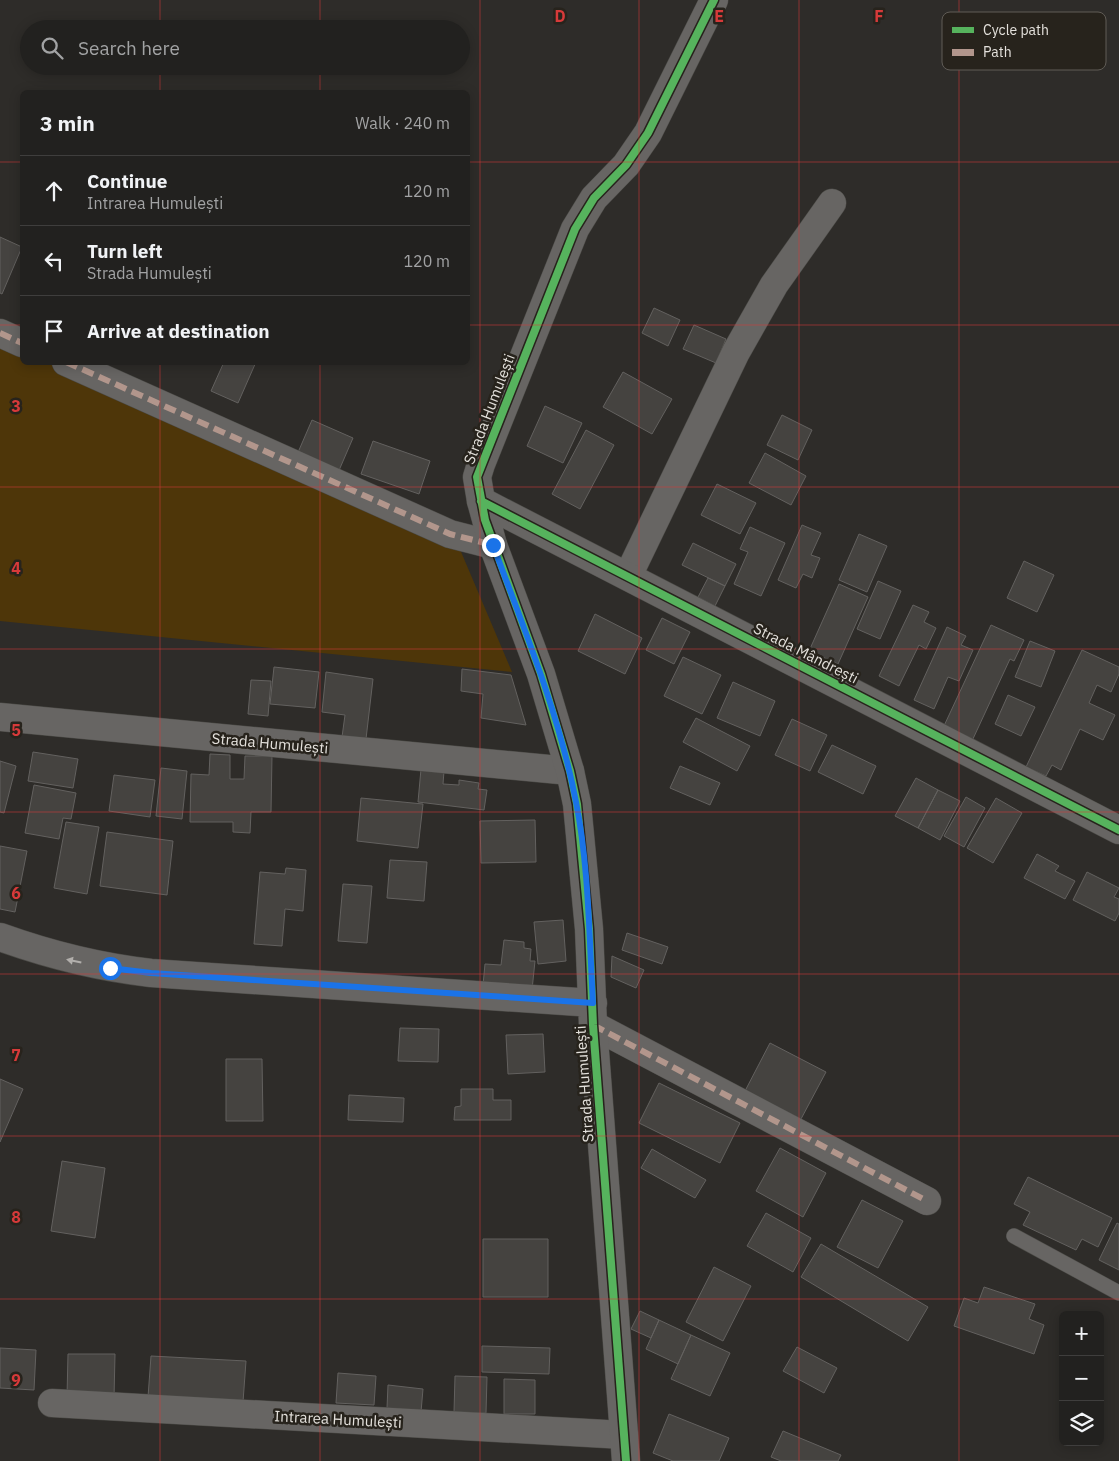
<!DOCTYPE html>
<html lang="en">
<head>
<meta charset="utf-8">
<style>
	body { margin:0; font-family:"IBM Plex Sans",sans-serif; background:#2a2928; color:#f1f3f6 }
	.controls { position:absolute; right:15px; bottom:15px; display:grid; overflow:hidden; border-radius:8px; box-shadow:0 2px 12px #0003 }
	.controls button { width:45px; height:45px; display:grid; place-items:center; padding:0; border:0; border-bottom:1px solid #3f3e3d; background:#22211f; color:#f1f3f6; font:25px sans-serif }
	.stop { position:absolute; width:15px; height:15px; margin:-11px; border:4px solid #1a73e8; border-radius:50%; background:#fff }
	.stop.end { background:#1a73e8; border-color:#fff; box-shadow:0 1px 5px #0008 }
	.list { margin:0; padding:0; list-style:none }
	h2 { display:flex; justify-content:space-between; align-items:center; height:65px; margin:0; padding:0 20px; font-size:21px }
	h2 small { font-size:16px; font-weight:400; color:#a2a3a4 }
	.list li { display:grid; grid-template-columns:32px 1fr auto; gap:15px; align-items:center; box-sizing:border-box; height:70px; padding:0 20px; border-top:1px solid #3f3e3d }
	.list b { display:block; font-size:19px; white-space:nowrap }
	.list p { margin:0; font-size:16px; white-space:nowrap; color:#a2a3a4 }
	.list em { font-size:16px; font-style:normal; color:#a2a3a4 }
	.icon { flex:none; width:28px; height:28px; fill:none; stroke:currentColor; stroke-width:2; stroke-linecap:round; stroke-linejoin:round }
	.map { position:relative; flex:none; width:1119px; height:1461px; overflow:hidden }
	.search { position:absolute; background:#22211f; box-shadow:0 2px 12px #0003; left:20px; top:20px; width:450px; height:55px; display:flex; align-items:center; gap:12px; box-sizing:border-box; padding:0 18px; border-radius:28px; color:#a2a3a4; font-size:19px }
	.panel { position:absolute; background:#22211f; box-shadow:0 2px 12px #0003; left:20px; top:90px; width:450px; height:275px; border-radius:8px }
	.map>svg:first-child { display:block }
	.green { fill:#4e3609 }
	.building { fill:#454340; stroke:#63615f }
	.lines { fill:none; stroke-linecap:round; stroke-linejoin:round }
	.service-casing { stroke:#4b4a46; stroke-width:16 }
	.minor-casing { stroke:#4b4a46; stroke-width:29 }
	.tertiary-casing { stroke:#4b4a46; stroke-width:29 }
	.service { stroke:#676563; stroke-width:15 }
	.minor { stroke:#676563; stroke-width:28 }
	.tertiary { stroke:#676563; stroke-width:28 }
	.quiet { stroke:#b2968c; stroke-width:6; stroke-dasharray:12 6; stroke-linecap:butt }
	.cycleway-casing { stroke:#27231c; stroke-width:11 }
	.cycleway { stroke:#56b35d; stroke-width:8 }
	.oneway { fill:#b2afac }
	.route { stroke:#1a73e8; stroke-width:6 }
	.grid { fill:none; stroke:#d73a3a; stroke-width:1; stroke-opacity:0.55 }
	.labels { text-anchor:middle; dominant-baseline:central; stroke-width:5; stroke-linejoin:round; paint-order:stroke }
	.street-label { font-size:15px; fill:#e4e1dc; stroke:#27231c }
	.key { fill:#27231c; stroke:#605c56; stroke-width:1 }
	.key-label { font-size:14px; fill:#e4e1dc }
	.grid-label { font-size:16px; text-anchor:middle; font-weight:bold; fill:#d73a3a; stroke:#27231c; stroke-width:5; stroke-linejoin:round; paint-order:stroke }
</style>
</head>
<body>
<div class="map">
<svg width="1119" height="1461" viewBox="0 0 1119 1461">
	<rect width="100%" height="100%" fill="#2e2c29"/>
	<path class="green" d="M0,339L22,349V362L51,363L459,547L512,672L0,621Z"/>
	<path class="building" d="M0,237L22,247L2,294L0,293Z
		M654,308L680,320L668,346L642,333Z
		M694,325L726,339L716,363L683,349Z
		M224,362H256L238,403L211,391Z
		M623,372L672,399L652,434L603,407Z
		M545,406L582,423L563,463L527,446Z
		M782,415L812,430L798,460L767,445Z
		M312,420L353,438L337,475L296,457Z
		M586,430L614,445L580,509L552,494Z
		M373,441L430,461L419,494L361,474Z
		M765,453L806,476L791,505L749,483Z
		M717,484L756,503L740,534L701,515Z
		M802,525L821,533L811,555L820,558L812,578L803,574L796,588L778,580Z
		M750,527L785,543L761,596L734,584L748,552L740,549Z
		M859,534L887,546L867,592L839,580Z
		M693,543L736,564L725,586L682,565Z
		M1024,561L1054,575L1037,612L1007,598Z
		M708,578L725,586L715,606L698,597Z
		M878,581L901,591L880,639L857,629Z
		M839,584L868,597L838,664L809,651Z
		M913,605L929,612L924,622L936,628L926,649L919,645L899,686L879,676Z
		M595,614L642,638L625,674L578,651Z
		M662,618L690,632L674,664L646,650Z
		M991,625L1024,640L1014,661L1010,659L972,741L943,728Z
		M947,627L966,636L961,645L973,650L959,681L948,677L934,709L914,700Z
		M1030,641L1055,651L1041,687L1015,677Z
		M1082,650L1119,667V674L1111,692L1097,685L1089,703L1115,715L1103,740L1080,729L1061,770L1052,765L1046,776L1026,767Z
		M683,657L721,675L702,714L664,696Z
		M274,667L319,672L315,708L270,704Z
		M462,669L511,675L526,725L481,718L483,694L461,691Z
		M326,672L373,679L366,739L342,737L345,715L322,712Z
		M251,680L271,681L268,716L248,714Z
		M733,682L775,701L760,736L717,718Z
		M1008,695L1035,707L1021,736L995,724Z
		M696,718L750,746L737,771L683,742Z
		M792,719L827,735L810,771L775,755Z
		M832,745L876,766L863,794L818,772Z
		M33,752L78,759L73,788L28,781Z
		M210,754L230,755V779H244L245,756H272L271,812H251L250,833L233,832V822H190L191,774L209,775Z
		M0,761L16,766L4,813L0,812Z
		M680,766L720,783L710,805L670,788Z
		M161,768L187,771L182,819L156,816Z
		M421,769L444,771L443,784L459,785V780L479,783L478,789L487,790L484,810L418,802Z
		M114,775L155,780L150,817L109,811Z
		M916,778L938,790L918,828L895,816Z
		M34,785L76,793L71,819L63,818L59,839L25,833Z
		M938,790L960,801L940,840L918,828Z
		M966,797L985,808L964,847L944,836Z
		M361,798L423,804L418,848L357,841Z
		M996,798L1022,813L993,863L967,848Z
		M535,820L536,862L481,863L480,821Z
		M66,822L99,827L87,894L54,888Z
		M107,832L173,841L167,895L100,886Z
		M0,846L27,851L15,912L0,909Z
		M1037,854L1059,866L1055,871L1075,881L1065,899L1024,878Z
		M390,860L427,862L424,901L387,898Z
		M286,868L306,870L303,911L285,909L282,946L254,944L260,872L285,874Z
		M1087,872L1119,888L1114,897L1119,899V913L1115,921L1073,900Z
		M343,884L372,886L367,943L338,941Z
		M563,920L566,961L538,964L534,922Z
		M627,933L668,947L662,964L622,950Z
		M504,940L524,942V948L531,949L530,961H535L532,990L483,985L485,964L501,965Z
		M612,956L644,970L636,988L611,977Z
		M400,1028L439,1029L438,1062L398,1061Z
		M543,1034L545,1072L508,1074L506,1035Z
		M770,1043L826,1072L801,1119L745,1091Z
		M226,1059H262L263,1121H226Z
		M0,1079L23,1089L0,1142Z
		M659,1083L740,1123L720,1163L639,1123Z
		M461,1089H493V1100H511V1120H454L455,1107L461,1106Z
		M349,1095L404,1098L403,1122L348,1120Z
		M780,1148L826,1173L803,1217L756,1191Z
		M652,1149L706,1180L695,1198L641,1168Z
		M62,1161L105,1168L95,1238L51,1231Z
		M1028,1177L1112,1218L1098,1247L1082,1239L1076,1250L1023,1225L1030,1212L1014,1204Z
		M862,1200L903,1221L878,1268L837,1247Z
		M766,1213L811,1238L793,1272L747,1246Z
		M1117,1223L1119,1224V1270L1099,1260Z
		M483,1239H548V1297H483Z
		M821,1244L928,1307L908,1341L801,1277Z
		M714,1267L751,1286L723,1341L686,1322Z
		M984,1287L1035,1304L1029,1319L1044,1325L1034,1354L954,1326L964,1298L978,1303Z
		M640,1311L659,1320L651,1338L631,1329Z
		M659,1320L691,1335L678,1364L646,1349Z
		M691,1335L730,1353L710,1396L671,1379Z
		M482,1346L550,1348L549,1374L482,1372Z
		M797,1347L837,1368L824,1393L783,1371Z
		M0,1348L36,1350L34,1390L0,1388Z
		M68,1354H115L114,1398L67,1397Z
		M151,1356L246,1361L243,1402L148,1397Z
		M338,1373L376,1376L374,1405L336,1403Z
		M455,1376L487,1377L486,1413L454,1412Z
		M504,1379L535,1380V1414H504Z
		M388,1385L423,1389L421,1412L387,1408Z
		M669,1414L729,1438L719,1461H673L653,1453Z
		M783,1431L841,1455L838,1461H781L771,1457Z"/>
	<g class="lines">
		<g class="service-casing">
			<path id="service" d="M1014,1236L1119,1293"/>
		</g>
		<g class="minor-casing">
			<path id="minor" d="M0,333L22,343
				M66,362L450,534L493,545
				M481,501L477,477L481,464L575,229L594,198L626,165L648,133L714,0
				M628,576L736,352L774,285L832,203
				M0,717L570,771
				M593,1025L927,1201
				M52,1403L624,1435"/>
		</g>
		<g class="tertiary-casing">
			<path id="tertiary" d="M481,501L493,545L541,674L570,771L577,804L589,929L593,1025L626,1461
				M481,501L1119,830
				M0,937C50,955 98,967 151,973L593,1003"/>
		</g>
		<use href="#service" class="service"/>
		<use href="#minor" class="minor"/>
		<use href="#tertiary" class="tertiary"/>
		<path class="quiet" d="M0,333L22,343
			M66,362L450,534L493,545
			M593,1025L927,1201"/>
		<g class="cycleway-casing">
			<path id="cycleway" d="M481,501L1119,830
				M626,1461L593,1025L589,929L577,804L570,771L541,674L485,520L477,477L575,229L594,198L626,165L648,133L714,0"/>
		</g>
		<use href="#cycleway" class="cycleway"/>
	</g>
	<defs><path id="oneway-solid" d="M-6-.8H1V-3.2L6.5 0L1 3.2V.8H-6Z" transform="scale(1.25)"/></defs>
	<use class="oneway" href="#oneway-solid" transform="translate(74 961) rotate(-168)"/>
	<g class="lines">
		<path class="route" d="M110,968L151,973L593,1003C589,936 589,867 576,802C559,713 524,629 493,545"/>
	</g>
	<path class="grid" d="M160,0V29M320,0V29M480,0V1461M639,0V1461M799,0V1461M959,0V1461M160,66V92M320,66V92M0,162H22M468,162H1119M0,325H22M468,325H1119M160,362V1461M320,362V1461M0,487H1119M0,649H1119M0,812H1119M0,974H1119M0,1136H1119M0,1299H1119"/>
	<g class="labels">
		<g class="street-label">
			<text transform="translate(489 409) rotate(-69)">Strada Humulești</text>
			<text transform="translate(806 653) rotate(27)">Strada Mândrești</text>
			<text transform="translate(270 743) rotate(5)">Strada Humulești</text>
			<text transform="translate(584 1084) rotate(-94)">Strada Humulești</text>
			<text transform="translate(338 1419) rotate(3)">Intrarea Humulești</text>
		</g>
	</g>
	<rect x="942" y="12" width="164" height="58" rx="8" class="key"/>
	<rect x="952" y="27" width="22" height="6" fill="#56b35d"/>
	<rect x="952" y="49" width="22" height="7" fill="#b2968c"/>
	<g class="key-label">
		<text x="983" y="35">Cycle path</text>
		<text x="983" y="57">Path</text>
	</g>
	<g class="grid-label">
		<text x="560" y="22">D</text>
		<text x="719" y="22">E</text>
		<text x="879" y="22">F</text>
		<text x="16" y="412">3</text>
		<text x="16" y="574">4</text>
		<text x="16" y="736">5</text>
		<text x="16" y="899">6</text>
		<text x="16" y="1061">7</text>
		<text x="16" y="1223">8</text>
		<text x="16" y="1386">9</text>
	</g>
</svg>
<div class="controls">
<button>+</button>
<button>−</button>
<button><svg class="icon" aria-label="layers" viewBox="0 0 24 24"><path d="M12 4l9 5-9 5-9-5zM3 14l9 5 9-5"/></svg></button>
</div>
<div class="stop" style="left:110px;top:968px"></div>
<div class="stop end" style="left:493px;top:545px"></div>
<div class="search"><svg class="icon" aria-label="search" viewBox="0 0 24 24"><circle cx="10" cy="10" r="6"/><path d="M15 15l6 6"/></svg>Search here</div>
<section class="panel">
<h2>3 min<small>Walk · 240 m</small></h2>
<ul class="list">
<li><svg class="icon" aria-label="ahead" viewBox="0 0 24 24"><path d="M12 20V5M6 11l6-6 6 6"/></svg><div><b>Continue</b><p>Intrarea Humulești</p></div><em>120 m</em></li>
<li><svg class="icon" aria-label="left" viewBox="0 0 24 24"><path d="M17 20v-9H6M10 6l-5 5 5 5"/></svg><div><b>Turn left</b><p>Strada Humulești</p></div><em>120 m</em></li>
<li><svg class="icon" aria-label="arrive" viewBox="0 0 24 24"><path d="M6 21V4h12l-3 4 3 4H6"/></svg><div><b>Arrive at destination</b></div></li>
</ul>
</section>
</div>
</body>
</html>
